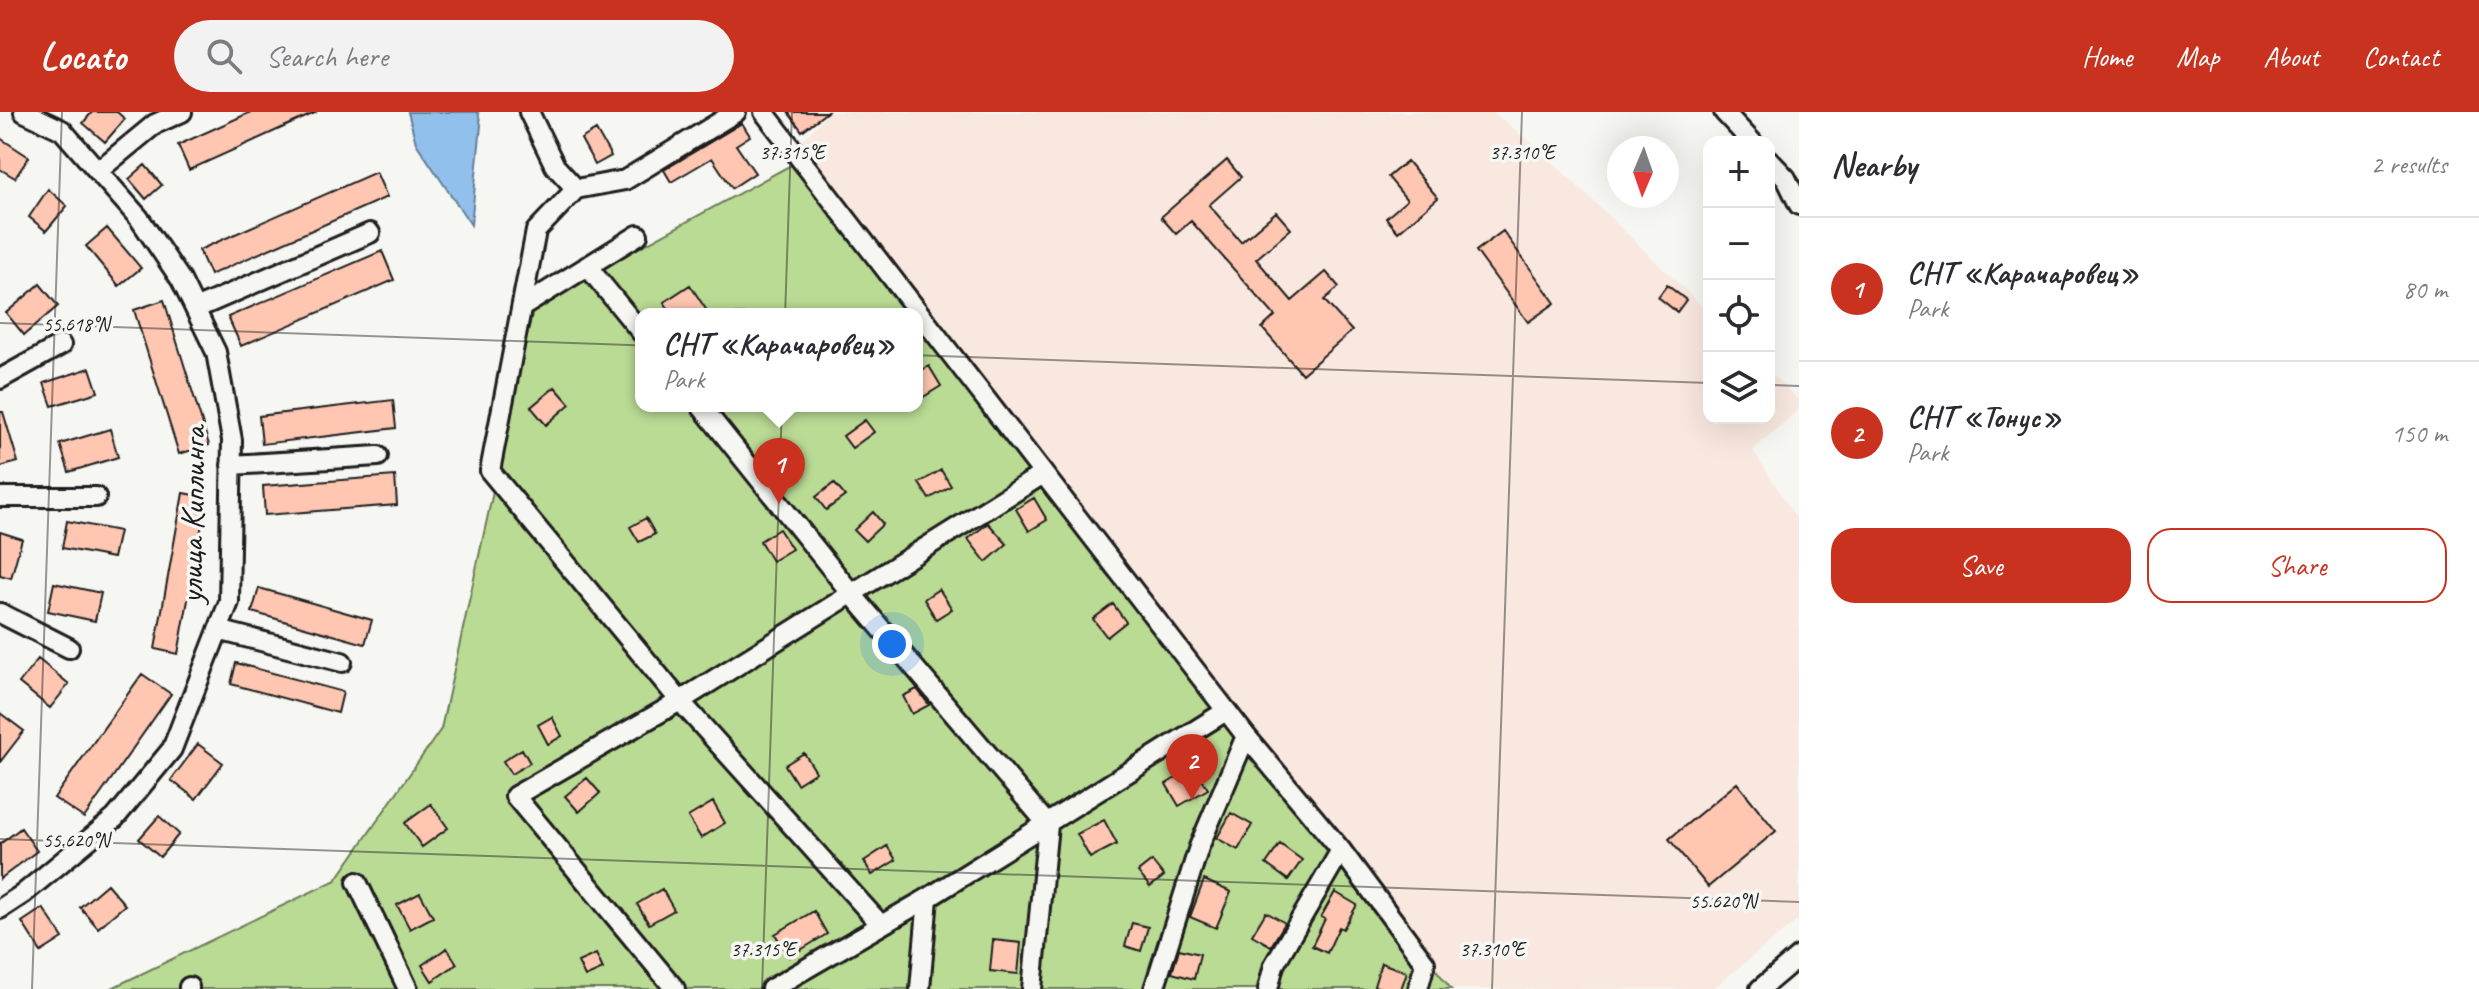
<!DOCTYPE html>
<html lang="en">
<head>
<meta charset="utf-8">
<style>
	body { margin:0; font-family:Caveat,sans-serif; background:#f2f2f3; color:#2b2b33 }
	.controls { position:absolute; right:24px; top:24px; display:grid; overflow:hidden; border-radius:16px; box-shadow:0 8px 32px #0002 }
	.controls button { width:72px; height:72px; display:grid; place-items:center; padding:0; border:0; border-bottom:2px solid #e1e1e2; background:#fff; color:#2b2b33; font:40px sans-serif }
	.compass { position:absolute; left:1607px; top:24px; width:72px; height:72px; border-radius:50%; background:#fff; box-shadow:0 8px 32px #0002; rotate:182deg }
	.you { position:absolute; left:892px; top:532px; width:28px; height:28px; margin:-20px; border:6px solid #fff; border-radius:50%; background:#1a73e8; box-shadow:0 0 0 12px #1a73e833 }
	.badge { display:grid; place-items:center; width:52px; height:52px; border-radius:50%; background:#c8321e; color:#fff; font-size:26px; font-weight:700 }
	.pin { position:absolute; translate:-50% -66px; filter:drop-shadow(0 2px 4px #0008) }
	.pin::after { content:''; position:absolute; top:42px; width:28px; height:24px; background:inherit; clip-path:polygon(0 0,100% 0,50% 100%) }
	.popup { position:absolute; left:635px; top:196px; width:288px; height:104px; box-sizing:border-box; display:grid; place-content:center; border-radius:16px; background:#fff; filter:drop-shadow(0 2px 6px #0005); font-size:26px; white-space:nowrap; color:#7c7c81 }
	.popup b { font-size:30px; color:#2b2b33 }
	.popup::after { content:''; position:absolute; left:50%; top:100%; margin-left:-16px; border:16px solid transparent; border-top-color:#fff }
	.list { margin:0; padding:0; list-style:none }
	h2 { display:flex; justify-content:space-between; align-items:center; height:104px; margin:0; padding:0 32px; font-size:34px }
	h2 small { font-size:26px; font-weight:400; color:#7c7c81 }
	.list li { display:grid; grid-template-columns:52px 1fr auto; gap:24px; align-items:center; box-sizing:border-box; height:144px; padding:0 32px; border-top:2px solid #e1e1e2 }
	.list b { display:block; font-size:30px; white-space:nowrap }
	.list p { margin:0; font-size:26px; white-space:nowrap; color:#7c7c81 }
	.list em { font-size:26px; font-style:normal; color:#7c7c81 }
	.actions { display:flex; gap:16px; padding:24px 32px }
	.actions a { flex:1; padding:18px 0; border:2px solid #c8321e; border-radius:24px; text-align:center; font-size:28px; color:#c8321e }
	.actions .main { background:#c8321e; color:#fff }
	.icon { flex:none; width:44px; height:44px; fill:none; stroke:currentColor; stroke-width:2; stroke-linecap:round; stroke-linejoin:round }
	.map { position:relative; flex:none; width:1799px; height:877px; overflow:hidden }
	header { display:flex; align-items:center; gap:48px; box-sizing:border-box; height:112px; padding:0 40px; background:#c8321e; color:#fff }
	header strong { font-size:38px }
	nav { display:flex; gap:44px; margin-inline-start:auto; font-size:28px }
	.search { width:560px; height:72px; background:#f2f2f3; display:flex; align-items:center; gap:20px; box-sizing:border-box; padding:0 28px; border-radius:44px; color:#7c7c81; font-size:30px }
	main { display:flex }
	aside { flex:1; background:#fff }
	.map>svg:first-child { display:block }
	.built { fill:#f9e8df }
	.green { fill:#badb94; stroke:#6b7c58; stroke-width:2 }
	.water { fill:#90c0eb; stroke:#627e98; stroke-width:2 }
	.building { fill:#ffc7b2; stroke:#1c1c1c; stroke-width:2 }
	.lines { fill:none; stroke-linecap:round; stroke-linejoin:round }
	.minor-casing { stroke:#1c1c1c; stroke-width:24 }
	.minor { stroke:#f6f6f2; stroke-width:18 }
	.ticks { fill:none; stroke:#1c1c1c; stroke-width:2; stroke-opacity:0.45 }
	.labels { text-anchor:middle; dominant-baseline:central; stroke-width:7; stroke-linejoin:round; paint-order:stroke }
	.street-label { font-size:34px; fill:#1c1c1c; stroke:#f6f6f2 }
	.ticks-label { font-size:20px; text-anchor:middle; fill:#1c1c1c; stroke:#f6f6f2; stroke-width:7; stroke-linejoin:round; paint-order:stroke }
</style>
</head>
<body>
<header>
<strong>Locato</strong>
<div class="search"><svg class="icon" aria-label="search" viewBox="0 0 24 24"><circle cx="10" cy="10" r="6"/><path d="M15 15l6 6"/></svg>Search here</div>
<nav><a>Home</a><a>Map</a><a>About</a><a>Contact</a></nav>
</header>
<main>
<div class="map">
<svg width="1799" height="877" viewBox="0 0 1799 877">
	<rect width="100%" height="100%" fill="#f6f6f2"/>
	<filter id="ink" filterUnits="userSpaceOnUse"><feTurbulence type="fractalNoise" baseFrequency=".0125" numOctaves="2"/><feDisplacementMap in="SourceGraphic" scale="16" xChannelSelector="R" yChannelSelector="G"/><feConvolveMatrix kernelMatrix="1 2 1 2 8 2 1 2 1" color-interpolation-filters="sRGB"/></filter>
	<g filter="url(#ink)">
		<path class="built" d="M829,0H1493L1541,39L1709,201V306H1769V260L1799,289V297L1753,338L1799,411V807L1712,877H1451L798,33Z"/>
		<path class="green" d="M791,53L913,202H641V294H917V207L1229,590L1451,877H110L336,768L441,617L534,193Z"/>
		<path class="water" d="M408,0H478L481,13L471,113L416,31Z"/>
		<path class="building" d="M92,0H117L125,7L105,30L83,11Z
			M251,0H317L189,58L178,33Z
			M788,0H827L802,19Z
			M742,11L750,24L736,33L755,61L732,76L712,46L671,70L664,58Z
			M596,18L611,44L595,53L581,27Z
			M0,26L29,45L15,66L0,57Z
			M1227,48L1241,65L1209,93L1241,130L1276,100L1291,117L1256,147L1281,176L1292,189L1326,160L1339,175L1324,188L1352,219L1302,262L1262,216L1275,204L1191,109L1176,122L1161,105Z
			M1407,49L1438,86L1398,120L1386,106L1407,88L1388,65Z
			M145,53L162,73L146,87L129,67Z
			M376,60L387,85L210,163L199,138Z
			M48,77L67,94L46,119L29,105Z
			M107,116L141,156L119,174L86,134Z
			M1503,119L1555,191L1528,210L1476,139Z
			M382,139L394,168L241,234L228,205Z
			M40,172L58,194L24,223L6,201Z
			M690,173L709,202H672L664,190Z
			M1667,173L1686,188L1677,200L1658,185Z
			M164,188L209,333L179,342L134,198Z
			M929,254L941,274L917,289V261Z
			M90,256L98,280L52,294L44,271Z
			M555,275L570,292L546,313L531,295Z
			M393,288L396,316L262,332L259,304Z
			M0,300H3L18,350L0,355Z
			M865,308L874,320L852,336L843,324Z
			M110,317L118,345L69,360L60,332Z
			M941,358L951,374L929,387L919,371Z
			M395,364L397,393L265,403L263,374Z
			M834,371L845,384L826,398L816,385Z
			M183,381L207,385L178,542L155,537Z
			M1034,386L1047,408L1029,419L1016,397Z
			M873,400L883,412L865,429L854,418Z
			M646,406L655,422L639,430L630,415Z
			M67,409L119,419L113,446L62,436Z
			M988,411L1007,432L986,450L968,427Z
			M779,417L792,437L772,449L760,429Z
			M0,420L22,427L11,466L0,463Z
			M54,471L101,481L95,509L48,499Z
			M259,476L372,508L365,532L252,500Z
			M939,477L952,497L936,507L924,487Z
			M1113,492L1126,510L1107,525L1093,507Z
			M38,547L69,572L50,596L19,571Z
			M236,551L343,580L338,601L231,572Z
			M142,562L171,582L84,706L54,686Z
			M917,577L929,593L912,602L903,584Z
			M0,601L24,619L0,650Z
			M552,605L562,624L548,632L538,613Z
			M198,632L223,651L196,687L171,668Z
			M522,637L530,651L511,662L503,649Z
			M804,641L816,660L797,672L785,653Z
			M1194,655L1208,677L1179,694L1166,672Z
			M587,666L600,681L579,700L565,684Z
			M1737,671L1776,719L1708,775L1669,727Z
			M713,690L725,711L701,726L688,705Z
			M431,692L448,716L422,735L405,711Z
			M1231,701L1252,713L1238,738L1217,726Z
			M159,704L179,722L160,745L139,727Z
			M1104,708L1117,732L1090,746L1077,722Z
			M21,716L37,739L0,767V732Z
			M1280,732L1302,748L1288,768L1266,752Z
			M887,734L896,748L872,763L864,749Z
			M1152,749L1164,764L1150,775L1138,760Z
			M1204,768L1231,780L1216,816L1190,805Z
			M107,772L125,793L98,816L80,795Z
			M662,777L674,798L649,812L637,792Z
			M1335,780L1357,793L1343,817L1339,815L1327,841L1312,834L1325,807L1321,805Z
			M420,781L433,805L410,817L397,793Z
			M43,796L63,826L41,840L22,810Z
			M814,799L827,822L789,845L775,822Z
			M1266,800L1285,811L1271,834L1252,823Z
			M1132,811L1148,815L1141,839L1125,834Z
			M993,828L1021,831L1018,862L990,859Z
			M447,836L457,852L432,869L422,853Z
			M1179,837L1200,842L1194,867L1172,861Z
			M596,842L603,857L585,865L578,850Z
			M1381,851L1407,860L1401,877H1384L1374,874Z"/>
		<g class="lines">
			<g class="minor-casing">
				<path id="minor" d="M529,0L555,54L576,77L625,68L736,0
					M764,0L1246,624L1341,738L1425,851L1418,877
					M1724,0L1752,30
					M1769,48L1786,66L1799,93
					M98,59L155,12L182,0
					M576,77L536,119L490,359L680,589L881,813
					M587,154L641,220
					M522,195L638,123
					M195,197L370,121
					M0,267L61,233
					M701,294L851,481L1048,713L1032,877
					M231,353L378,344
					M0,385H96
					M0,501L69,536
					M218,518L342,550
					M357,770L408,877
					M0,797L23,782L115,706L172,637L229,490L232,328L216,240L181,168L139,106L62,18L24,0
					M189,875V877
					M675,877L515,684L680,589L1043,362
					M771,877L928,786L1226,599
					M920,877L928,786
					M1154,877L1199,735L1246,624
					M1268,877L1274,853L1341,738
					M1760,877L1799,844"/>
			</g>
			<use href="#minor" class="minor"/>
		</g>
	</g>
	<path class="ticks" d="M0,211L1709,271M1769,273L1799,274M0,727L1799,790M32,877L62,0M762,877L792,0M1492,877L1522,0"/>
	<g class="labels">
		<g class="street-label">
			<text transform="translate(192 403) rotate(-89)">улица Киплинга</text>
		</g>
	</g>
	<g class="ticks-label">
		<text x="792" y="47">37.315°E</text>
		<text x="1522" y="47">37.310°E</text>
		<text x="76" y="219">55.618°N</text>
		<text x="76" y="735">55.620°N</text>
		<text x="1723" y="796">55.620°N</text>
		<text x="763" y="844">37.315°E</text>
		<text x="1492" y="844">37.310°E</text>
	</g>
</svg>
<div class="controls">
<button>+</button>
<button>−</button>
<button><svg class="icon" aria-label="locate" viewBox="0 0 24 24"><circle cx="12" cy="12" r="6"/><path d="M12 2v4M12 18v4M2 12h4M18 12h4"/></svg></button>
<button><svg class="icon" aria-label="layers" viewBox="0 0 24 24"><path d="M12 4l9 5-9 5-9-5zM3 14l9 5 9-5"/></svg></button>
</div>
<svg class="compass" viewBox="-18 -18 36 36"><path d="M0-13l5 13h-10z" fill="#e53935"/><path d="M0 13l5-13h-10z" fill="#7c7c81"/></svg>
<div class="you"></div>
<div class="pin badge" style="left:779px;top:392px">1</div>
<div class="popup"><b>СНТ «Карачаровец»</b>Park</div>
<div class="pin badge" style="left:1192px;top:688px">2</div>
</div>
<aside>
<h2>Nearby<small>2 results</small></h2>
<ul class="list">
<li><span class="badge">1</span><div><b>СНТ «Карачаровец»</b><p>Park</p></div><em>80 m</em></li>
<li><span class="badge">2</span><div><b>СНТ «Тонус»</b><p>Park</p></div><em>150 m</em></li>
</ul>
<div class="actions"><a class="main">Save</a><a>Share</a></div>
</aside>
</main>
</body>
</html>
